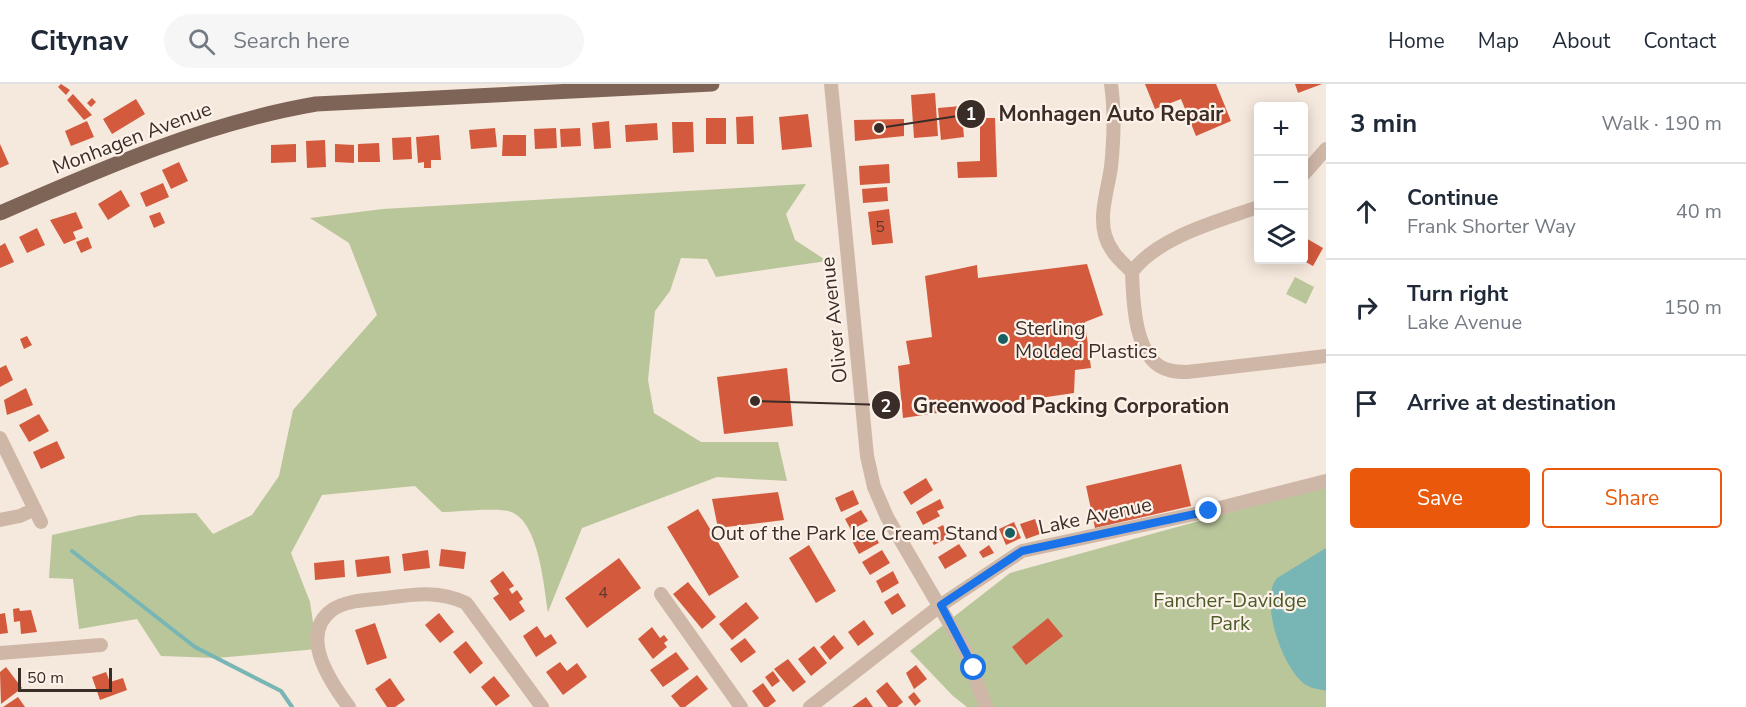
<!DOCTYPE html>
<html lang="en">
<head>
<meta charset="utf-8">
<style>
	body { margin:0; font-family:"Nunito Sans",sans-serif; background:#f6f6f7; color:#1f2937 }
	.controls { position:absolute; right:18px; top:18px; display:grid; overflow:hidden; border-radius:6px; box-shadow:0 3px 15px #0003 }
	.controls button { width:54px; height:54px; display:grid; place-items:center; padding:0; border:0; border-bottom:2px solid #e0e1e3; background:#fff; color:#1f2937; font:30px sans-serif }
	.scale { position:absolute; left:18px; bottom:15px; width:94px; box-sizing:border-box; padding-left:6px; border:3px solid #3a2d28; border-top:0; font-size:16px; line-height:21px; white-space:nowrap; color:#3a2d28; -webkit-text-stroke:4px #fcf2e9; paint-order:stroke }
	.stop { position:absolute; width:18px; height:18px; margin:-14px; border:4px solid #1a73e8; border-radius:50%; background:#fff }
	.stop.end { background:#1a73e8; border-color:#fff; box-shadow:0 2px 6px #0008 }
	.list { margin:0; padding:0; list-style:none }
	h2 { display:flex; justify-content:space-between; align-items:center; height:78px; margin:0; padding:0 24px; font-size:26px }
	h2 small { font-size:20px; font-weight:400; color:#747a83 }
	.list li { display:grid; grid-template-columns:39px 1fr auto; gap:18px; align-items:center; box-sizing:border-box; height:96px; padding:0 24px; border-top:2px solid #e0e1e3 }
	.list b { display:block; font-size:22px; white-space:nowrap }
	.list p { margin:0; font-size:20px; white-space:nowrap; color:#747a83 }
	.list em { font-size:20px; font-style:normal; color:#747a83 }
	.actions { display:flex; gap:12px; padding:18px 24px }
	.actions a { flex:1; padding:14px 0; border:2px solid #ea580c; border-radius:6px; text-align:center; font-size:21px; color:#ea580c }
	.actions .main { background:#ea580c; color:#fff }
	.icon { flex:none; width:33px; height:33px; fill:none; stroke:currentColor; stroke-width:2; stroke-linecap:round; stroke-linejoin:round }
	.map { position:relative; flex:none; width:1326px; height:623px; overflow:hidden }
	header { display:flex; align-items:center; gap:36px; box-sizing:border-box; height:84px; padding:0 30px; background:#fff; border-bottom:2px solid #e0e1e3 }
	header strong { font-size:28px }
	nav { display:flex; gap:33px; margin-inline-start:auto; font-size:21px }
	.search { width:420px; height:54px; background:#f6f6f7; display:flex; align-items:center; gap:15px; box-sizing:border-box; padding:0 21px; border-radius:33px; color:#747a83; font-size:22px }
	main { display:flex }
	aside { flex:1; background:#fff }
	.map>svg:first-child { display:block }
	.green { fill:#b9c69a }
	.water { fill:#78b5b5 }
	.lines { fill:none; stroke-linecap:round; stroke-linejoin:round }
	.stream { stroke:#78b5b5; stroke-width:4 }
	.building { fill:#d35a3d }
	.street { stroke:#cfb7a7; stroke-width:14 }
	.primary { stroke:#7e6357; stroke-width:15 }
	.route { stroke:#1a73e8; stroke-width:8 }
	.poi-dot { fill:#195f61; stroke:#fcf2e9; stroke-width:2 }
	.labels { text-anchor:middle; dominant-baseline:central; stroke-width:4.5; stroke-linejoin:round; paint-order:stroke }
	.number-label { font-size:16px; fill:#60382d }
	.street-label { font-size:20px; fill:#3a2d28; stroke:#fcf2e9 }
	.poi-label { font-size:20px; fill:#3a2d28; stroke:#fcf2e9; text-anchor:start }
	.park-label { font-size:20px; fill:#4b5b29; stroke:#fcf2e9 }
	.leader { fill:none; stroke:#3a2d28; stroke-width:2 }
	.callout-dot { fill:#3a2d28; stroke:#fcf2e9; stroke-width:2 }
	.mark-label { font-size:18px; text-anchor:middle; font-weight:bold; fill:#fff }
	.callout-label { font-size:21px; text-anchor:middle; font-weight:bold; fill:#3a2d28; stroke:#fcf2e9; stroke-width:4.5; stroke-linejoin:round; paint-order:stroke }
</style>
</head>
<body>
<header>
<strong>Citynav</strong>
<div class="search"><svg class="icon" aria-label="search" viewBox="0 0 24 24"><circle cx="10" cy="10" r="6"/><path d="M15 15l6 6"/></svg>Search here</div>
<nav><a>Home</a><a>Map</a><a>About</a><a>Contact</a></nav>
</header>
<main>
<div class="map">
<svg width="1326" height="623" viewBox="0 0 1326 623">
	<rect width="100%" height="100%" fill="#f5e8dc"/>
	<path class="green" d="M806,100L786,130L795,156L827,177L716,193L707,175L681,174L670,207L655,227L648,296L654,329L701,358H778L787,397L717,393L582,444L548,528C544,503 539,438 511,428C500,423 457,428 442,428L415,402L322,411L291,469L310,518L317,565L217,574L161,572L137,535L79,545L73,495L49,494L52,451L140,431L196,429L213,450L252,431L279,392L293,326L377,231L349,159L310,134L383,125Z
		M1295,193L1314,203L1306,220L1286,210Z
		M1326,402V623H967L953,612L910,567L1010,489Z"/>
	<path class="water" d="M1326,464V607C1320,605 1313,605 1308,602C1284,590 1258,516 1277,494Z"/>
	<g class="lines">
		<path class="stream" d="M72,467L195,563L281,607L292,623"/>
	</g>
	<path class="building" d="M61,0L70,6L66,11L58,3Z
		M1145,0H1216L1231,37L1196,52L1181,15L1155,25Z
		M1295,0H1322L1298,9Z
		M935,9L938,52L914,54L911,11Z
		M73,10L92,31L84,36L67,16Z
		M92,14L96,18L91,23L87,19Z
		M136,15L145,30L112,50L103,35Z
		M961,22L964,53L941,56L938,24Z
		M808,30L812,63L782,66L779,33Z
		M753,32L754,60H737L736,33Z
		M706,34H726V60H706Z
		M980,34H995L997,93L958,94L957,78L980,77Z
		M904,35V52L855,57L854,36Z
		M87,37L94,53L71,62L65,47Z
		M609,37L611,64L594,65L592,39Z
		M672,38H693L694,68L673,69Z
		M657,39L658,56L626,58L625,41Z
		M495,44L497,63L471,65L469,46Z
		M556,44L557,64L535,65L534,45Z
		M580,44L581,62L561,63L560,45Z
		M439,51L441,76H431V84H424V78L418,79L416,53Z
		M503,51H526V72H502Z
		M411,53L412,75L393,76L392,54Z
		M325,56L326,83L307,84L306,57Z
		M379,59L380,78H358V60Z
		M0,60L9,80L0,84Z
		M296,60V78L271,79V61Z
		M335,60L354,61V79L335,78Z
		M179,78L188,97L171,105L162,86Z
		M889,80L890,99L860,101L859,82Z
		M163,99L169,113L146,123L140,109Z
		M887,103L888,117L863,119L862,105Z
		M121,106L130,122L108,136L98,120Z
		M889,125L893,159L872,161L868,128Z
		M76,128L83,144L73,148L76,155L64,160L50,136Z
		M160,128L165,139L154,144L149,132Z
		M37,144L45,161L27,169L19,153Z
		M88,153L92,164L81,169L76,158Z
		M1304,153L1323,164L1313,182L1304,177Z
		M5,159L14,178L0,184V162Z
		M1087,180L1103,231L1085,238L1091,284L1075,286L1074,309L903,334L898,282L910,280L906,257L932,253L925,192L977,181L978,194Z
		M27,252L32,261L24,265L20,255Z
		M6,281L13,296L0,303V284Z
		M787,284L793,342L724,350L717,293Z
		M26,304L33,321L7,331L4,316Z
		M39,330L49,347L29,358L19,341Z
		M57,357L65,374L41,385L33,368Z
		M1181,380L1191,422L1095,444L1086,402Z
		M926,394L933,406L911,421L903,408Z
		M853,406L859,420L841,428L835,414Z
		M778,408L784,436L718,444L712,415Z
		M940,415L944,424L937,427L940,432L923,441L916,428Z
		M698,425L739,493L709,512L667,443Z
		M861,426L868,437L851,446L845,435Z
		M1035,435L1040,450L1026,455L1020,440Z
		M1014,438L1021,454L1006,461L999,445Z
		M943,441L949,453L934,461L927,449Z
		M872,446L879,459L859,470L852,457Z
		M959,460L967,472L945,485L938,473Z
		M809,461L836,507L816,519L789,474Z
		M989,461L994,469L983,474L979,468Z
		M441,465L466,468L464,485L439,482Z
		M428,466L430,484L404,487L402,470Z
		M882,466L890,479L870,491L862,478Z
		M389,472L391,489L357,493L355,476Z
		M619,474L641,504L587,544L565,514Z
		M344,476L345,493L315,496L314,479Z
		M503,487L514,502L509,505L512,510L517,506L523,515L519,518L525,527L510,537L493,514L499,510L490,497Z
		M893,487L899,499L882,509L876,497Z
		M688,498L716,533L702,545L673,510Z
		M898,509L906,522L892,531L884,518Z
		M746,518L759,534L732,556L719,540Z
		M19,524L20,527L31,526L37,548L21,550L20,537L14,538L13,525Z
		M5,529L8,549L0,550V530Z
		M439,529L454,548L440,559L425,541Z
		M1048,534L1063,552L1026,581L1012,563Z
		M864,536L874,550L858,562L848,548Z
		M375,539L387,574L367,581L355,546Z
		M537,542L545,554L551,550L557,559L536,573L523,552Z
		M652,543L660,554L664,551L668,556L664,559L667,563L653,575L638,555Z
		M834,551L844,564L830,576L820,563Z
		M745,554L756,568L741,579L730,565Z
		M466,557L483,579L470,590L453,568Z
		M814,562L827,579L811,592L798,575Z
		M676,568L689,585L663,603L650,586Z
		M788,575L806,598L793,608L774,585Z
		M560,578L567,587L577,579L587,593L563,611L546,588Z
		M916,581L927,595L914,605L906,589Z
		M6,583L22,604L1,620L0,588Z
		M773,587L780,597L772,603L765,593Z
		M106,588L110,598L123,594L127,606L100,616L92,593Z
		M697,591L708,605L685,623H680L671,612Z
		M494,592L510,612L496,622L481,603Z
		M390,594L405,616L395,623H387L375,605Z
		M887,598L903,618L897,623H888L876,607Z
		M763,599L776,617L768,623H764L752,607Z
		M914,608L921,617L915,622L908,613Z
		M18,613L25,623H3Z
		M866,613L873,623H852Z"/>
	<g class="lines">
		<path class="street" d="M831,0L867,372L874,403L887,433L965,566L986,623
			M1111,0C1115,28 1114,55 1111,83C1108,105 1099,130 1105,151C1110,168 1120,176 1132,188C1133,216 1134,278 1169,286C1175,288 1181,288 1187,288L1326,272
			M1304,90L1326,65
			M1132,188C1157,153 1219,137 1258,123
			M0,354L41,438
			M0,436L20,432L35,425
			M661,510L741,623
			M0,569L101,561
			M349,623C331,599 298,551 332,526C346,516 369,516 385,514C414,510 439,506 466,519L542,623
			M810,623L941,521L1022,467L1204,428L1326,397"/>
		<path class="primary" d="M0,129C103,84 205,39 316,20L712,0"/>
	</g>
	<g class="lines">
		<path class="route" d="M974,584L941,521L1022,467L1209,427"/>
	</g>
	<g class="poi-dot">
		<circle cx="1003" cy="255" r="6"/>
		<circle cx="1010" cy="449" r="6"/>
	</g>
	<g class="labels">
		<g class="number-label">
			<text x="880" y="143">5</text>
			<text x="603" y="509">4</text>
		</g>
		<g class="street-label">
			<text transform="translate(132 54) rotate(-21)">Monhagen Avenue</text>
			<text transform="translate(834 236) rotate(-96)">Oliver Avenue</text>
			<text transform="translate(1095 432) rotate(-12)">Lake Avenue</text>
		</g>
		<g class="poi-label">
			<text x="1015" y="244">Sterling<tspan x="1015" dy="23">Molded Plastics</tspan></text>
			<text x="998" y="449" text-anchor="end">Out of the Park Ice Cream Stand</text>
		</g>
		<g class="park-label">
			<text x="1230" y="516">Fancher-Davidge<tspan x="1230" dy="23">Park</tspan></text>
		</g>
	</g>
	<path class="leader" d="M879 44L971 30M755 317L886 321"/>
	<g class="callout-dot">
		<circle cx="879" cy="44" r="6"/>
		<circle cx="755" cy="317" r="6"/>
		<circle cx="971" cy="30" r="15"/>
		<circle cx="886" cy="321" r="15"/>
	</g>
	<g class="mark-label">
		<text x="971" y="36">1</text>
		<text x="886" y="328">2</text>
	</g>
	<g class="callout-label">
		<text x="1111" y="37">Monhagen Auto Repair</text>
		<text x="1071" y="329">Greenwood Packing Corporation</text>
	</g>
</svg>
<div class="controls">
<button>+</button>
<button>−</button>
<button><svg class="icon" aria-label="layers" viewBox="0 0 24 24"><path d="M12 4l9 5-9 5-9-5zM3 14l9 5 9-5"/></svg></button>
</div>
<div class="scale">50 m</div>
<div class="stop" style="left:974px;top:584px"></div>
<div class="stop end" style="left:1209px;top:427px"></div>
</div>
<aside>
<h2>3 min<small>Walk · 190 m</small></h2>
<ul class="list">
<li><svg class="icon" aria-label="ahead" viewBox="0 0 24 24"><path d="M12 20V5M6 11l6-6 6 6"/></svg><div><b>Continue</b><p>Frank Shorter Way</p></div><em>40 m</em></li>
<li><svg class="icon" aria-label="right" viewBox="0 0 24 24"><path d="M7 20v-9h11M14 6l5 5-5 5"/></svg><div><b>Turn right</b><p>Lake Avenue</p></div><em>150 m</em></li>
<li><svg class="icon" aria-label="arrive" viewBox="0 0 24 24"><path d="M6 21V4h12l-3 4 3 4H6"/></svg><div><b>Arrive at destination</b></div></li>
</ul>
<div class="actions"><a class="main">Save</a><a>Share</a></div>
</aside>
</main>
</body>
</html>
